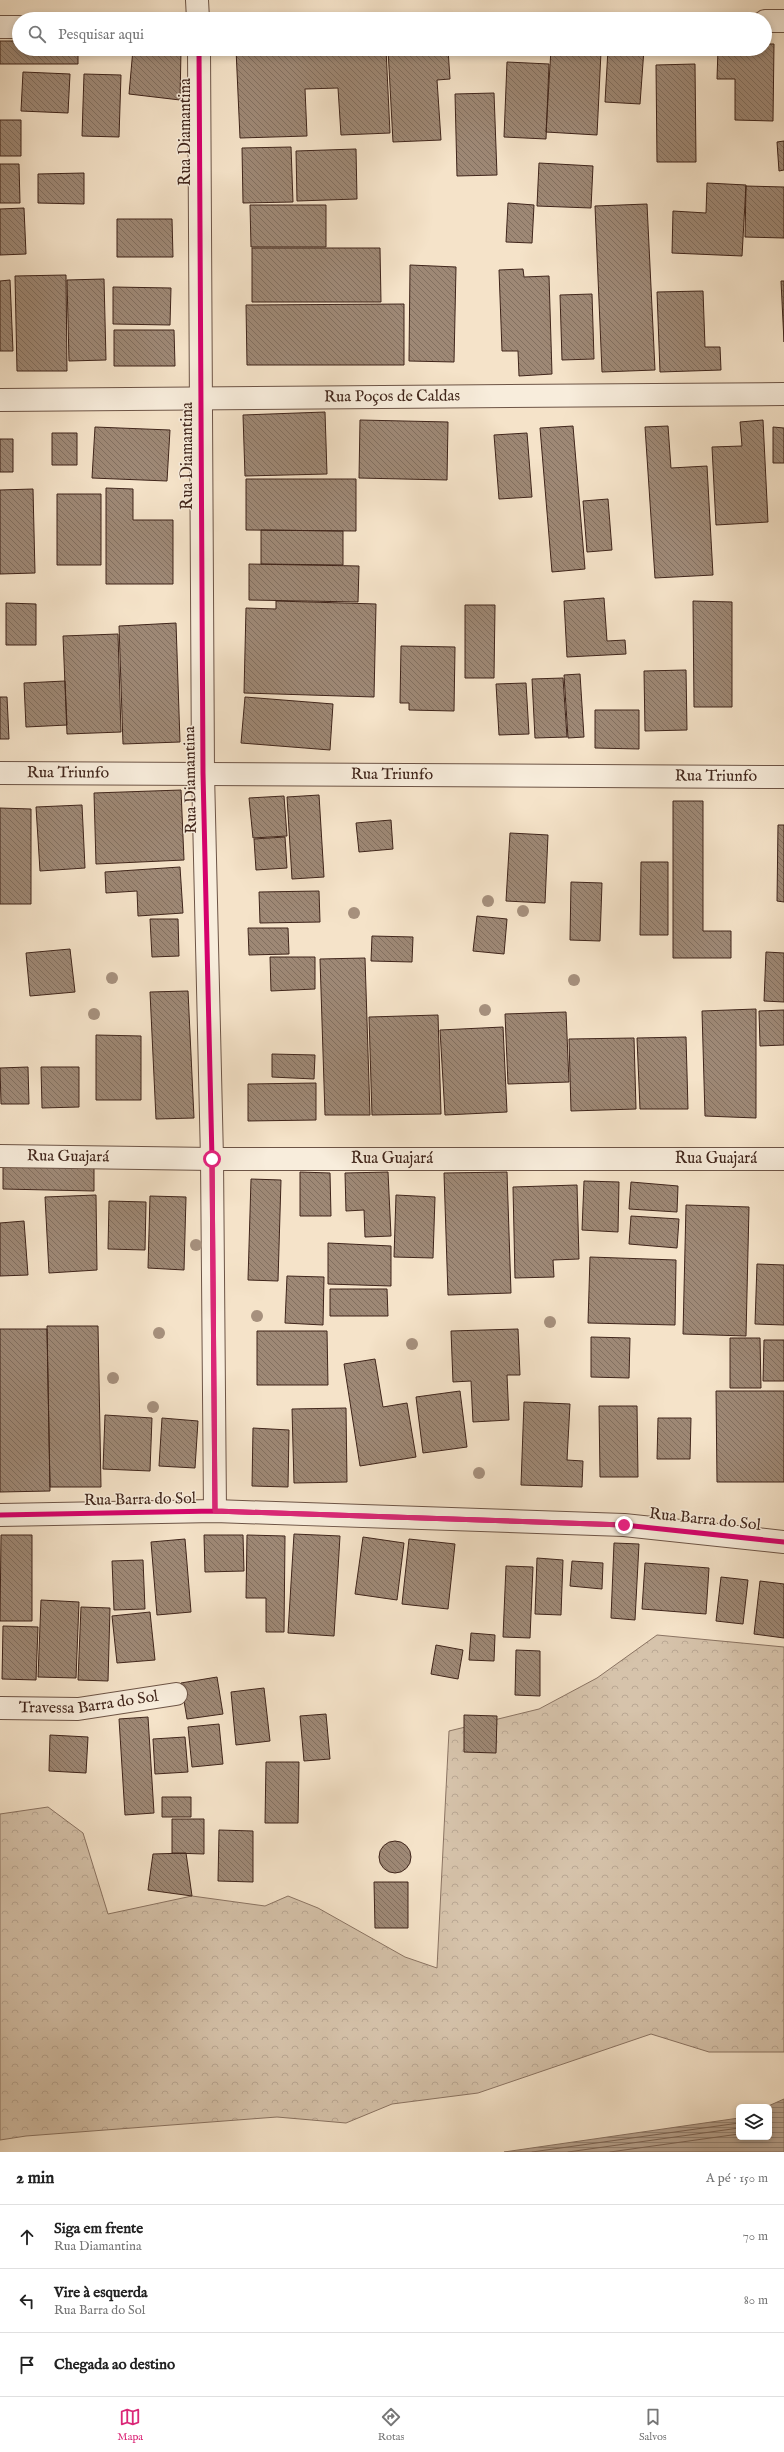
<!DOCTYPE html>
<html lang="pt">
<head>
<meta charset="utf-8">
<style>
	body { margin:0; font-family:"IM FELL English",serif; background:#f6f6f6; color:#222 }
	.controls { position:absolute; right:12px; bottom:12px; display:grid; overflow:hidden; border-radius:6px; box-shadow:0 2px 6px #0003 }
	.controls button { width:36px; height:36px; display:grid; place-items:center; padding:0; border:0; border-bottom:1px solid #e0e0e0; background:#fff; color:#222; font:20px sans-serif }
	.stop { position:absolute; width:12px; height:12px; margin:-9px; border:3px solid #db2777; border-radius:50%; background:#fff }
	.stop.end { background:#db2777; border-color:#fff; box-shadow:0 1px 4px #0008 }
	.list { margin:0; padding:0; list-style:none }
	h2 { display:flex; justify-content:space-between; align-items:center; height:52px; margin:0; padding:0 16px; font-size:17px }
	h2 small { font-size:13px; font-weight:400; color:#767676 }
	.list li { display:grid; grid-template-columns:26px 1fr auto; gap:12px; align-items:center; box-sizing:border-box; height:64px; padding:0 16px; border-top:1px solid #e0e0e0 }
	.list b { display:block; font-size:15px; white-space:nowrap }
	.list p { margin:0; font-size:13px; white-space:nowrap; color:#767676 }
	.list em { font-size:13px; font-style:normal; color:#767676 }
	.icon { flex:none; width:22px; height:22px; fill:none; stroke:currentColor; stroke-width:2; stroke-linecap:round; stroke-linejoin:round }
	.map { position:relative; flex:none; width:784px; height:2152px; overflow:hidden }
	.search { position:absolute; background:#fff; box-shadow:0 2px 6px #0003; left:12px; right:12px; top:12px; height:44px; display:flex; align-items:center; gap:10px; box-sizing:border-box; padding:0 14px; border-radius:22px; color:#767676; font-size:15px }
	.sheet { height:244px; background:#fff }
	nav { display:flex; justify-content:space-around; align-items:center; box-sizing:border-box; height:56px; border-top:1px solid #e0e0e0; background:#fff; font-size:11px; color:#767676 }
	nav a { display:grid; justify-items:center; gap:2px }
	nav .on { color:#db2777 }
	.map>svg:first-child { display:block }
	.forest { fill:url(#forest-crowns); stroke:#8b7463 }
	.water { fill:url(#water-rules); stroke:#877060 }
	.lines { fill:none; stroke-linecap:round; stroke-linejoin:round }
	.shore { stroke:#7c6454; stroke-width:1 }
	.building { fill:url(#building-back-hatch); stroke:#40251b }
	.street-casing { stroke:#6d5446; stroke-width:24 }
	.street { stroke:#f8eddc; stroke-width:22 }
	.cycleway-casing { stroke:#f8eddc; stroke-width:8 }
	.cycleway { stroke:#d6006c; stroke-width:5 }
	.tree { fill:#a6907d }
	.route { stroke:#db2777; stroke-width:5 }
	.labels { text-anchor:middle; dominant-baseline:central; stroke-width:3; stroke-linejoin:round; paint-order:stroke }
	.street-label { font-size:16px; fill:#40251b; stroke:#f8eddc }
</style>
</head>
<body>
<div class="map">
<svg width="784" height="2152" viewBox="0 0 784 2152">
	<defs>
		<pattern id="forest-crowns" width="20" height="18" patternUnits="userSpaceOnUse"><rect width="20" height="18" fill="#d6c3ab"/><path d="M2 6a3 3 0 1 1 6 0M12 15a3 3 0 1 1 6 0" fill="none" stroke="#b9a793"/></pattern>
		<pattern id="water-rules" width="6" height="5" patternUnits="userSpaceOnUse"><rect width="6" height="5" fill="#b7a28e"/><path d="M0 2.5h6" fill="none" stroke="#968473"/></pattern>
		<pattern id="building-back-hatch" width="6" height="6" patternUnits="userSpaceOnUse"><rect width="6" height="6" fill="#9e8875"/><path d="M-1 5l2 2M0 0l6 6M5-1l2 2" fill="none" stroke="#826f5f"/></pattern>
	</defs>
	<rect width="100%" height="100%" fill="#f5e3c9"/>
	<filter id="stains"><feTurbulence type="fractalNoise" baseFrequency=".005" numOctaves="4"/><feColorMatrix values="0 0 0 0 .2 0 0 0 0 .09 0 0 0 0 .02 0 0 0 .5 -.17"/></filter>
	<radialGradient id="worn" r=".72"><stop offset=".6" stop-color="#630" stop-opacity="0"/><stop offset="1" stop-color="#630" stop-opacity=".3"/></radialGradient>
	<path class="forest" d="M657,1635L784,1647V2052H709L651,2034L478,2093L392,2104L346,2123L277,2117L26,2136L0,2140V1814L48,1807L83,1833L108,1914L192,1896L265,1906L288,1896L318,1908L405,1957L437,1968L449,1731L539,1709L597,1678Z"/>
	<path class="water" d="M784,2099V2152H504L739,2118V2137H769V2107H766Z"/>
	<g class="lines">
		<path class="shore" d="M532,2152L739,2123
			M568,2152L739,2128
			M610,2152L739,2134"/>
	</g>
	<path class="building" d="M0,41H19V49H78V64H0Z
		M765,44H774L773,121L735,120V79H717L718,49H765Z
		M133,49L181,51L180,100L129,94Z
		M236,49H386L390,133L341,135L338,88L305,89L307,136L240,138Z
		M388,49H448L450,79L437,80L441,140L393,142Z
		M551,49L601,52L597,135L546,132Z
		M608,49H644L640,104L605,102Z
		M507,62L549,64L546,139L504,137Z
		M695,64L696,162H657L656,65Z
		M23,72L70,74L68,113L21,111Z
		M84,74L121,75L119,137L82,136Z
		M494,93L497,175L457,176L455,94Z
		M0,120H21V156H0Z
		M784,141V170L779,171L777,142Z
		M291,147L293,202L243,203L242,148Z
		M356,149L357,199L297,201L296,151Z
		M539,163L593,166L591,208L537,206Z
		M0,164H19L20,203H0Z
		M84,173V204L38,203V174Z
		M707,183L746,185L742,256L672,253L673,211L706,213Z
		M746,186L784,187V238L745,237Z
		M508,203L534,205L532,243L506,242Z
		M647,204L655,370L602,372L595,206Z
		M250,205H326V247H251Z
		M24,208L26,254L0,255V209Z
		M117,219H172L173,257H117Z
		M252,248H380L381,302H252Z
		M410,265L456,267L454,362L409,361Z
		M523,269L524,277L549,276L552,374L519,376L518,351H502L499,270Z
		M66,275L67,371H17L15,276Z
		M104,279L106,360L69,361L67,280Z
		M10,280L13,351H0V281Z
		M781,281H784V342Z
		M113,287L171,288L170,325L113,324Z
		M703,291L705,347H720L721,370L660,372L657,292Z
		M592,294L594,359L562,360L560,295Z
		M404,304V365H247L246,305Z
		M114,330H174L175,366H114Z
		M325,412L327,474L245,476L243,415Z
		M360,420L448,422L447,480L359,478Z
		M763,420L768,522L716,525L712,447L742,446L740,422Z
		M573,426L585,569L552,572L540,428Z
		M668,426L671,468L707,466L713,575L655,578L645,427Z
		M95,427L170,430L167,481L92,478Z
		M773,427L784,428V463H773Z
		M52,433H77V465H52Z
		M527,433L532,497L499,499L494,435Z
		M0,439H13V472H0Z
		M246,479H356V531L246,530Z
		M106,488L133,489V520H173V584H106Z
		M33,489L35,573L0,574V490Z
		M57,494H101V565H57Z
		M608,499L612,550L587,552L583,501Z
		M261,530L343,531V565L261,564Z
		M249,564L359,566L358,602L249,600Z
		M604,598L607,641L625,640L626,654L567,657L564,601Z
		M276,601L376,604L374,697L244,693L246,608L276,609Z
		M693,601L732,602V707H694Z
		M6,603L36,604V645H6Z
		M465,605H495L494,678H465Z
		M176,623L180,742L123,744L119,626Z
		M118,634L121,732L67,734L63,636Z
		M401,646L455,647L454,711L409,710V703H400Z
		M686,670L687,730L645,731L644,671Z
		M580,674L584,737L568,738L564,675Z
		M563,678L567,737L535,738L532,679Z
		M65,681L67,725L26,727L24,683Z
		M526,683L529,734L499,735L496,684Z
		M0,697H7L9,739H0Z
		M245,697L333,704L330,750L241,743Z
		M595,710H639V749L595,748Z
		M181,790L184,860L96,864L94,793Z
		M319,795L324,877L292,879L287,797Z
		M284,796L287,836L253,838L249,798Z
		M673,801H703V931H731V958H673Z
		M82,805L85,868L40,871L36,807Z
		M0,808L31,809V904H0Z
		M391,820L393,849L359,852L356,823Z
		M778,825H784V902L777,901Z
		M510,833L548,835L545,903L506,901Z
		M285,837L287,868L256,870L254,839Z
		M641,862H668V935H640Z
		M180,867L183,913L138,916L137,891L106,893L105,872Z
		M571,882L602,883L600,941L570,940Z
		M319,891L320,922L260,923L259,892Z
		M477,916L507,919L504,954L473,951Z
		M150,919H178L179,956L152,957Z
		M248,928H288L289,954L249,955Z
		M372,936L413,937L412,962L371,961Z
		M70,949L75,992L30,996L26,953Z
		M766,952L784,953V1002L764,1001Z
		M270,957H315V989L271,991Z
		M365,958L370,1115H325L320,959Z
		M188,991L194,1118L156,1119L150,992Z
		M756,1009V1118L705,1116L702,1011Z
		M784,1010V1045L760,1046L759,1011Z
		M566,1012L569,1082L508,1084L505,1014Z
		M438,1015L441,1114L372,1115L369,1017Z
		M503,1027L507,1112L445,1115L440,1030Z
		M96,1035L141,1036V1100H96Z
		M686,1037L688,1109H640L637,1038Z
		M634,1038L636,1109L571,1111L569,1039Z
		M272,1054L315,1055L314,1079L272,1077Z
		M28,1067L29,1104H1L0,1068Z
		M41,1067H79V1107L42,1108Z
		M316,1083V1120L248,1121V1084Z
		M3,1164L94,1166V1191L3,1189Z
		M300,1172L330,1173L331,1216H300Z
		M388,1172L391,1236L365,1237L364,1210L346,1211L345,1173Z
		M507,1172L511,1293L448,1295L444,1173Z
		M251,1179L281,1180L278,1281L248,1280Z
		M584,1181L619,1182L618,1232L582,1230Z
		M631,1182L678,1186L677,1212L629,1209Z
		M577,1185L579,1259L553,1260L554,1277L515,1278L513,1187Z
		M96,1195L97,1270L49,1273L45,1197Z
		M396,1195L435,1197L433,1258L394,1257Z
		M150,1196L186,1197L184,1270L148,1268Z
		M109,1201L146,1202L145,1250L108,1249Z
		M686,1205L749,1207L746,1336L683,1334Z
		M631,1216L679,1219L677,1248L629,1244Z
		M24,1221L28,1275L0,1276V1223Z
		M328,1243L391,1246V1286L328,1284Z
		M590,1257L676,1260L675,1325L588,1323Z
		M757,1264L784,1265V1325L755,1324Z
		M287,1276L324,1277L323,1325L285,1323Z
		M330,1289H387L388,1316H330Z
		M47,1326H98L101,1487H50Z
		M0,1329H47L50,1491L0,1492Z
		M518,1329L520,1375H507L509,1420L473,1422L471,1381L453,1382L451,1331Z
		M257,1331H327L328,1385H257Z
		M591,1337L630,1338L629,1378L591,1377Z
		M730,1338H760L761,1388H730Z
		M764,1340H784V1381H763Z
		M375,1359L383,1407L407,1403L416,1457L360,1466L344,1364Z
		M460,1391L467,1447L423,1453L416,1397Z
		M716,1391H784V1482H717Z
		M524,1402L570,1404L567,1460L583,1461L582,1487L521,1485Z
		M599,1406H637L638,1477H600Z
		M346,1408L347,1482L294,1483L292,1409Z
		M105,1415L152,1418L150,1471L103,1469Z
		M162,1418L198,1421L195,1468L159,1466Z
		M658,1418H691L690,1459H657Z
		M253,1428L289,1430L288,1487L252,1486Z
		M294,1534L340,1536L334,1636L288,1633Z
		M1,1535H32V1621H0Z
		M204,1535H243L244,1571L205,1572Z
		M247,1535L285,1536L284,1632H266V1598H246Z
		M363,1537L404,1543L397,1600L355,1594Z
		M185,1539L191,1612L157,1615L151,1542Z
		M409,1539L455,1544L448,1609L402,1604Z
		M614,1543L639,1544L635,1620L611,1618Z
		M537,1558L563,1560L561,1615L535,1614Z
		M143,1560L145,1609L114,1610L112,1561Z
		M572,1561L603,1563L602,1589L570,1586Z
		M645,1563L709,1568L706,1614L642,1609Z
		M506,1566L533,1567L530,1638L503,1637Z
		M721,1577L748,1580L743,1624L716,1621Z
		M760,1581L784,1584V1638L754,1634Z
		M41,1600L79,1602L76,1678L38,1677Z
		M81,1607L110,1608L108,1681L78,1680Z
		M150,1612L155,1660L117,1663L112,1616Z
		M3,1626L38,1627L36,1680L2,1679Z
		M471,1633L495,1635L494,1661L469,1660Z
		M436,1645L463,1650L458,1679L431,1674Z
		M516,1650L540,1651V1696L515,1695Z
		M217,1677L223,1714L187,1719L181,1683Z
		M264,1688L270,1741L236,1745L231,1692Z
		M326,1714L330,1759L304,1761L300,1716Z
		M464,1715L497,1716L496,1753L464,1752Z
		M148,1717L154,1813L125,1815L119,1719Z
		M219,1724L223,1764L192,1767L188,1727Z
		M50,1735L88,1737L86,1773L49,1771Z
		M185,1737L188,1772L155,1774L153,1739Z
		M266,1762H299L298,1823H265Z
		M162,1797H191V1817H162Z
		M172,1819H204V1854L172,1853Z
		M219,1830L253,1831V1882L218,1881Z
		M379 1857a16 16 0 1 1 32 0a16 16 0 1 1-32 0Z
		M186,1853L192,1896L148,1890L153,1854Z
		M374,1882H408V1928H375Z"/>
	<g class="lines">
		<g class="street-casing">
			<g id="street">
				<path d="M197,0L198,19"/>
				<path d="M765,21H784"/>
				<path d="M0,27H19"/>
				<path d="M199,49L203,773L212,1159L215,1511"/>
				<path id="s1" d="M0,400L784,394"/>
				<path id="s2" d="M0,773L784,777"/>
				<path id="s3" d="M0,1156L212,1159H784"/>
				<path d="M0,1515L215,1511L624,1525L784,1542"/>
				<path id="s4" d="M0,1708L78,1709L176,1694"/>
			</g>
		</g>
		<use href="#street" class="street"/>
		<g class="cycleway-casing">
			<path id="cycleway" d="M199,49L203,773L212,1159L215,1511
				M0,1515L215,1511L624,1525L784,1542"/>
		</g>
		<use href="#cycleway" class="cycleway"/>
	</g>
	<g class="tree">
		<circle cx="488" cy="901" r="6"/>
		<circle cx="523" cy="911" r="6"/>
		<circle cx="354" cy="913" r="6"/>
		<circle cx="112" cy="978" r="6"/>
		<circle cx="574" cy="980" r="6"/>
		<circle cx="485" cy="1010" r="6"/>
		<circle cx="94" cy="1014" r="6"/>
		<circle cx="196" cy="1245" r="6"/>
		<circle cx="257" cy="1316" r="6"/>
		<circle cx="550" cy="1322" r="6"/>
		<circle cx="159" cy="1333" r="6"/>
		<circle cx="412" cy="1344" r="6"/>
		<circle cx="113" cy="1378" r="6"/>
		<circle cx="153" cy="1407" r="6"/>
		<circle cx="479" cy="1473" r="6"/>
	</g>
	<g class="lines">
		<path class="route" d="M212,1159L215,1511L624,1525"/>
	</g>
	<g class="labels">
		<g class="street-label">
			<text transform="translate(186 132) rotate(-90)">Rua Diamantina</text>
			<text stroke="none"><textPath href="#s1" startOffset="392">Rua Poços de Caldas</textPath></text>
			<text transform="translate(188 456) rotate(-90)">Rua Diamantina</text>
			<text stroke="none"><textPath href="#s2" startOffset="68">Rua Triunfo</textPath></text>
			<text stroke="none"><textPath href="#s2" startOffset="392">Rua Triunfo</textPath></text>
			<text stroke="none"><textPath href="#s2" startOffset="716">Rua Triunfo</textPath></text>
			<text transform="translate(191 780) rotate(-91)">Rua Diamantina</text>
			<text stroke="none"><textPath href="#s3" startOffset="68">Rua Guajará</textPath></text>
			<text stroke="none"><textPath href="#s3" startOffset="392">Rua Guajará</textPath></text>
			<text stroke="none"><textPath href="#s3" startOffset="716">Rua Guajará</textPath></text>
			<text transform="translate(140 1500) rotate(-1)">Rua Barra do Sol</text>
			<text transform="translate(705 1520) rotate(6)">Rua Barra do Sol</text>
			<text stroke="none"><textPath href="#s4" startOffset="89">Travessa Barra do Sol</textPath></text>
		</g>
	</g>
	<rect width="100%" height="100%" filter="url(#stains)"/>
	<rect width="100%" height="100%" fill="url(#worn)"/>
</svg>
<div class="controls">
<button><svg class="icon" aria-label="layers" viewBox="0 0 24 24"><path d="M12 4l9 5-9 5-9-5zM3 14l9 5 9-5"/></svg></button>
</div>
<div class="stop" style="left:212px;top:1159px"></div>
<div class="stop end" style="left:624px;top:1525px"></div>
<div class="search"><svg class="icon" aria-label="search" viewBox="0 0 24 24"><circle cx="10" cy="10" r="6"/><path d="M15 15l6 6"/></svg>Pesquisar aqui</div>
</div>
<section class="sheet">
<h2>2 min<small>A pé · 150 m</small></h2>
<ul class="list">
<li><svg class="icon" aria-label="ahead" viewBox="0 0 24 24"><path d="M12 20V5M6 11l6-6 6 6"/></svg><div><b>Siga em frente</b><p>Rua Diamantina</p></div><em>70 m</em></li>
<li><svg class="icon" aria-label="left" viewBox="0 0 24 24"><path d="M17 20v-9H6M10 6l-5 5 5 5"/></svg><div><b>Vire à esquerda</b><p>Rua Barra do Sol</p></div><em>80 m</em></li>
<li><svg class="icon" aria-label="arrive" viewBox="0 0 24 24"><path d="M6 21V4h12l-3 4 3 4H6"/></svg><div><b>Chegada ao destino</b></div></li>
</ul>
</section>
<nav>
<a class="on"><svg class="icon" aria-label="map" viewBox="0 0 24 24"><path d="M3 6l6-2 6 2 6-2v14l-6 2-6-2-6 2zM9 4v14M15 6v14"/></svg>Mapa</a>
<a><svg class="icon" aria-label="directions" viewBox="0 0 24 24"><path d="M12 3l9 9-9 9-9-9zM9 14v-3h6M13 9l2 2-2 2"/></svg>Rotas</a>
<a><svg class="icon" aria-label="saved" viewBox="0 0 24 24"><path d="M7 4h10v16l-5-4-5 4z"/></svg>Salvos</a>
</nav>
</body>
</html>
